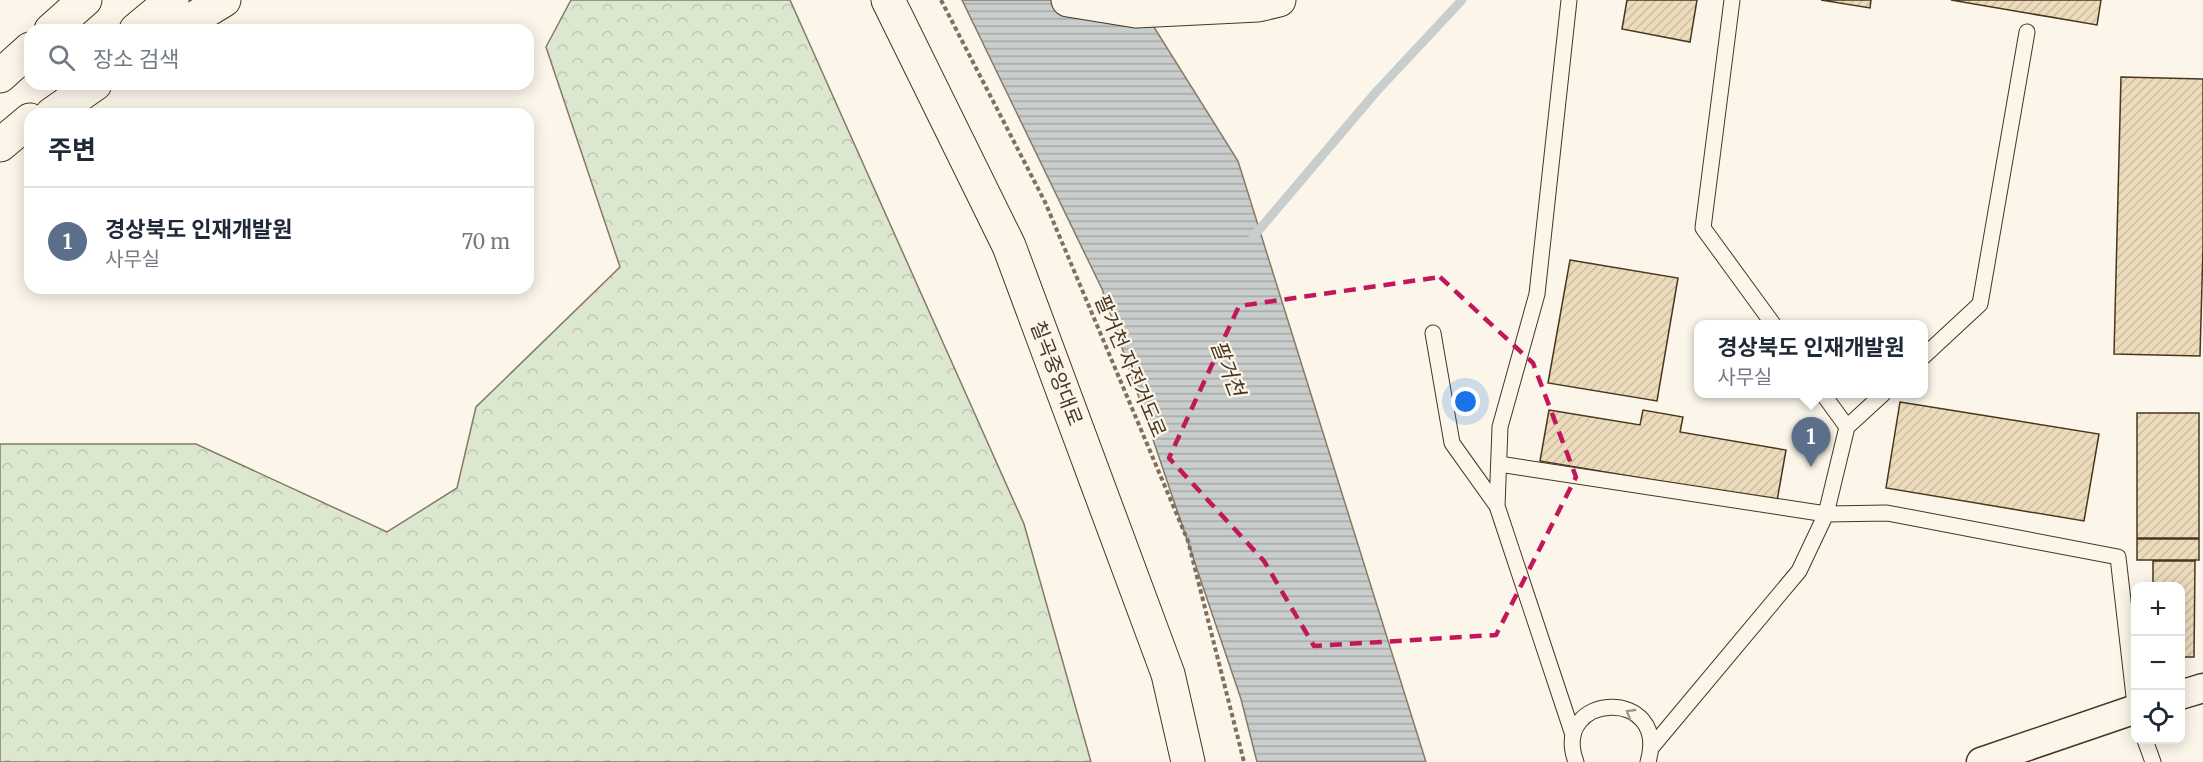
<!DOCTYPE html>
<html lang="ko">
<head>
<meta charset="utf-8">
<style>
	body { margin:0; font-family:Merriweather,"Noto Sans KR",serif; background:#f2f2f3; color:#1f2937 }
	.controls { position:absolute; right:18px; bottom:18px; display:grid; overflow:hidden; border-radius:12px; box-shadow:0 3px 15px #0003 }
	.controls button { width:54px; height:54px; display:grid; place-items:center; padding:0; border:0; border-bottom:2px solid #e0e1e3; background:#fff; color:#1f2937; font:30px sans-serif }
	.you { position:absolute; left:1466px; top:402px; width:21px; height:21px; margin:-15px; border:4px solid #fff; border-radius:50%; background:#1a73e8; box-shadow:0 0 0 9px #1a73e833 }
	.badge { display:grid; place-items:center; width:39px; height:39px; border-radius:50%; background:#b45309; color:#fff; font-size:20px; font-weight:700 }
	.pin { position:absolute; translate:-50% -50px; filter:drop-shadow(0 2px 3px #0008) }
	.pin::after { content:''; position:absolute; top:32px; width:21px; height:18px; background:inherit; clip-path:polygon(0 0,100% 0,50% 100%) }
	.popup { position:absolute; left:1694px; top:320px; width:234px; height:78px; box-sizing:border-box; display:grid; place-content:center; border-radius:12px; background:#fff; filter:drop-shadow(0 2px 4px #0005); font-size:20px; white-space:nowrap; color:#747a83 }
	.popup b { font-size:22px; color:#1f2937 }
	.popup::after { content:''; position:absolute; left:50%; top:100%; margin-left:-12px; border:12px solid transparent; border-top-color:#fff }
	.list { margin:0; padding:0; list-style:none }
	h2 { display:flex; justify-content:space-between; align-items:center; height:78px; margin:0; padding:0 24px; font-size:26px }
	h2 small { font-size:20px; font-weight:400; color:#747a83 }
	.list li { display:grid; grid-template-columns:39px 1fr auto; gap:18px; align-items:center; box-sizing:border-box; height:108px; padding:0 24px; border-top:2px solid #e0e1e3 }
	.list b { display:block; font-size:22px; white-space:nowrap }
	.list p { margin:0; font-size:20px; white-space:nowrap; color:#747a83 }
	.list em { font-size:20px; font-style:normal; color:#747a83 }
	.icon { flex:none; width:33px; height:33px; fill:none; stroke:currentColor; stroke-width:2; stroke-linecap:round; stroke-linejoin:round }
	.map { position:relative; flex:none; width:2203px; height:762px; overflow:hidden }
	.search { position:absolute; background:#fff; box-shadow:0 3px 15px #0003; left:24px; top:24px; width:510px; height:66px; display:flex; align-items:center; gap:15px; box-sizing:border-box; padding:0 21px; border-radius:18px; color:#747a83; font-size:22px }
	.panel { position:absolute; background:#fff; box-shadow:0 3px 15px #0003; left:24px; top:108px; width:510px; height:186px; border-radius:18px }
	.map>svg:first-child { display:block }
	.forest { fill:url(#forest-crowns); stroke:#887966; stroke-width:1.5 }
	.water { fill:url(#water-rules); stroke:#887966; stroke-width:1.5 }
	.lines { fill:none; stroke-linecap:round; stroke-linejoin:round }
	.stream { stroke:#c9cecd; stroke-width:9 }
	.building { fill:url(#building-hatch); stroke:#4a3520; stroke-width:1.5 }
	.lane-casing { stroke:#4a3520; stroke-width:17 }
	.street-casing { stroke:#4a3520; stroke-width:31 }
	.primary-casing { stroke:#4a3520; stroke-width:35 }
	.highway-casing { stroke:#4a3520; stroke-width:35 }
	.path { stroke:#7f6f5c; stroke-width:4; stroke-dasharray:4.5 3; stroke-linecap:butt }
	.lane { stroke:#fbf6e9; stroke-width:15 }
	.street { stroke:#fbf6e9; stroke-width:28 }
	.primary { stroke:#fbf6e9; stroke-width:33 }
	.highway { stroke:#fbf6e9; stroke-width:33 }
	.oneway { stroke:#a29684 }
	.marked { fill:none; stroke:#c2185b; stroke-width:4.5; stroke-dasharray:12 8; stroke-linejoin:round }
	.labels { text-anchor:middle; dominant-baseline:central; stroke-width:4.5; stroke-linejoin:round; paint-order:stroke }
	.street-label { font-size:20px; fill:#4a3520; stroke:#fbf6e9 }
	.water-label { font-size:21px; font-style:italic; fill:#4a3520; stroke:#fbf6e9 }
</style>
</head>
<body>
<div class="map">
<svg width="2203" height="762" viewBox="0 0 2203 762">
	<defs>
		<pattern id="forest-crowns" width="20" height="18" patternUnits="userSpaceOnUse" patternTransform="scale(1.5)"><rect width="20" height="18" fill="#dce7d0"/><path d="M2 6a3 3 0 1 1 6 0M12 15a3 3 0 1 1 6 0" fill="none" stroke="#bec7b2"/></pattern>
		<pattern id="water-rules" width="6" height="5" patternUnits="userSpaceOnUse" patternTransform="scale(1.5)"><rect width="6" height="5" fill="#c9cecd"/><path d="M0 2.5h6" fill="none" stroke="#a5a8a6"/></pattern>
		<pattern id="building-hatch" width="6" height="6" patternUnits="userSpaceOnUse" patternTransform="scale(1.5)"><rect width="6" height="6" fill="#ecdcbc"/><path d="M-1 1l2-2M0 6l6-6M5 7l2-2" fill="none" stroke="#ccbda1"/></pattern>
	</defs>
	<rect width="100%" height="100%" fill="#fbf6e9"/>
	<path class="forest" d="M571,0H790L1024,524L1091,762H0V444H196L387,532L457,488L476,407L620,267L546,47Z"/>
	<path class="water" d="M962,0H1137L1238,161L1426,762H1257L1241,699L1102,289Z"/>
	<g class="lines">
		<path class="stream" d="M1253,237L1376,92L1462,0"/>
	</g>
	<path class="building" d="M1627,0H1697L1690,42L1622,29Z
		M1821,0H1871L1870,8Z
		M1951,0H2101L2097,25Z
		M2121,77L2203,79V247L2200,356L2114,354Z
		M1570,260L1678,278L1657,401L1548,383Z
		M1900,402L2099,434L2084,521L1886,488Z
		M1549,410L1640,425L1643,410L1683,417L1680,432L1786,450L1777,501L1540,461Z
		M2137,413H2199V538H2137Z
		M2137,539H2199V560H2137Z
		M2153,561H2195L2194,657H2180V586H2153Z"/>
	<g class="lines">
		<g class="lane-casing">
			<path id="lane" d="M1732,0L1703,228L1773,324
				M1433,333L1452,443L1497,506L1573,735
				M1924,356L1980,304L2027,32
				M1823,394L1847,427
				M1499,464L1826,514L1887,513L2118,557L2136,714
				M1497,506L1500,427L1537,294L1569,0
				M2145,740L2153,762
				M1651,748L1799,571L1826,514L1847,427L1883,394
				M1576,762C1550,692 1670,686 1648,762"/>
		</g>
		<g class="street-casing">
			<path id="street" d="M2180,695L2203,688
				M1981,762L2136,709"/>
		</g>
		<g class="primary-casing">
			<path id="primary" d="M888,0L1009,246L1168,674L1188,762"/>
		</g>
		<g class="highway-casing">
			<path id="highway" d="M1068,0L1136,11L1258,5L1279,0
				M51,30L85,0
				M136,30L172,0
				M175,30L224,0
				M0,76L30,49
				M52,114L95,84
				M0,145L30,120"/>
		</g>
		<path class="path" d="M941,0L1045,202L1188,541L1244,762"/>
		<use href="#lane" class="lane"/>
		<use href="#street" class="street"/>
		<use href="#primary" class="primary"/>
		<use href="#highway" class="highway"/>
	</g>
	<defs><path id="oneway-chevron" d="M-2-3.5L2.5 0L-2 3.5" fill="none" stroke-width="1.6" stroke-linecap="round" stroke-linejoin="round" transform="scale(1.5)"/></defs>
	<use class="oneway" href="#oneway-chevron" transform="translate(1630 713) rotate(-150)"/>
	<path class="marked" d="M1440,277L1533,363L1576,477L1496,635L1314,646L1264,561L1169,458L1239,306Z"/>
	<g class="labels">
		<g class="street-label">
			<text transform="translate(1131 366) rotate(67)">팔거천 자전거도로</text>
			<text transform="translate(1057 373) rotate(69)">칠곡중앙대로</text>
		</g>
		<g class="water-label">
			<text transform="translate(1228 368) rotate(69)">팔거천</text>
		</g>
	</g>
</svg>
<div class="controls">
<button>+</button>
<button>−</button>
<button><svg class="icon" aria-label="locate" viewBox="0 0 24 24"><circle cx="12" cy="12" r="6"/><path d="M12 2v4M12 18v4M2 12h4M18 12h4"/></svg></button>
</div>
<div class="you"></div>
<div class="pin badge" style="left:1811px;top:467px;background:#5c6f8a">1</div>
<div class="popup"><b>경상북도 인재개발원</b>사무실</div>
<div class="search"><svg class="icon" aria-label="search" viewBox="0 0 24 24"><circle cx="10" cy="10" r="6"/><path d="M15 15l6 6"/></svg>장소 검색</div>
<section class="panel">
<h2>주변<small></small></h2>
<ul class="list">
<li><span class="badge" style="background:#5c6f8a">1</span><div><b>경상북도 인재개발원</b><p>사무실</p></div><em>70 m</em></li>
</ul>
</section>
</div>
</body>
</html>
